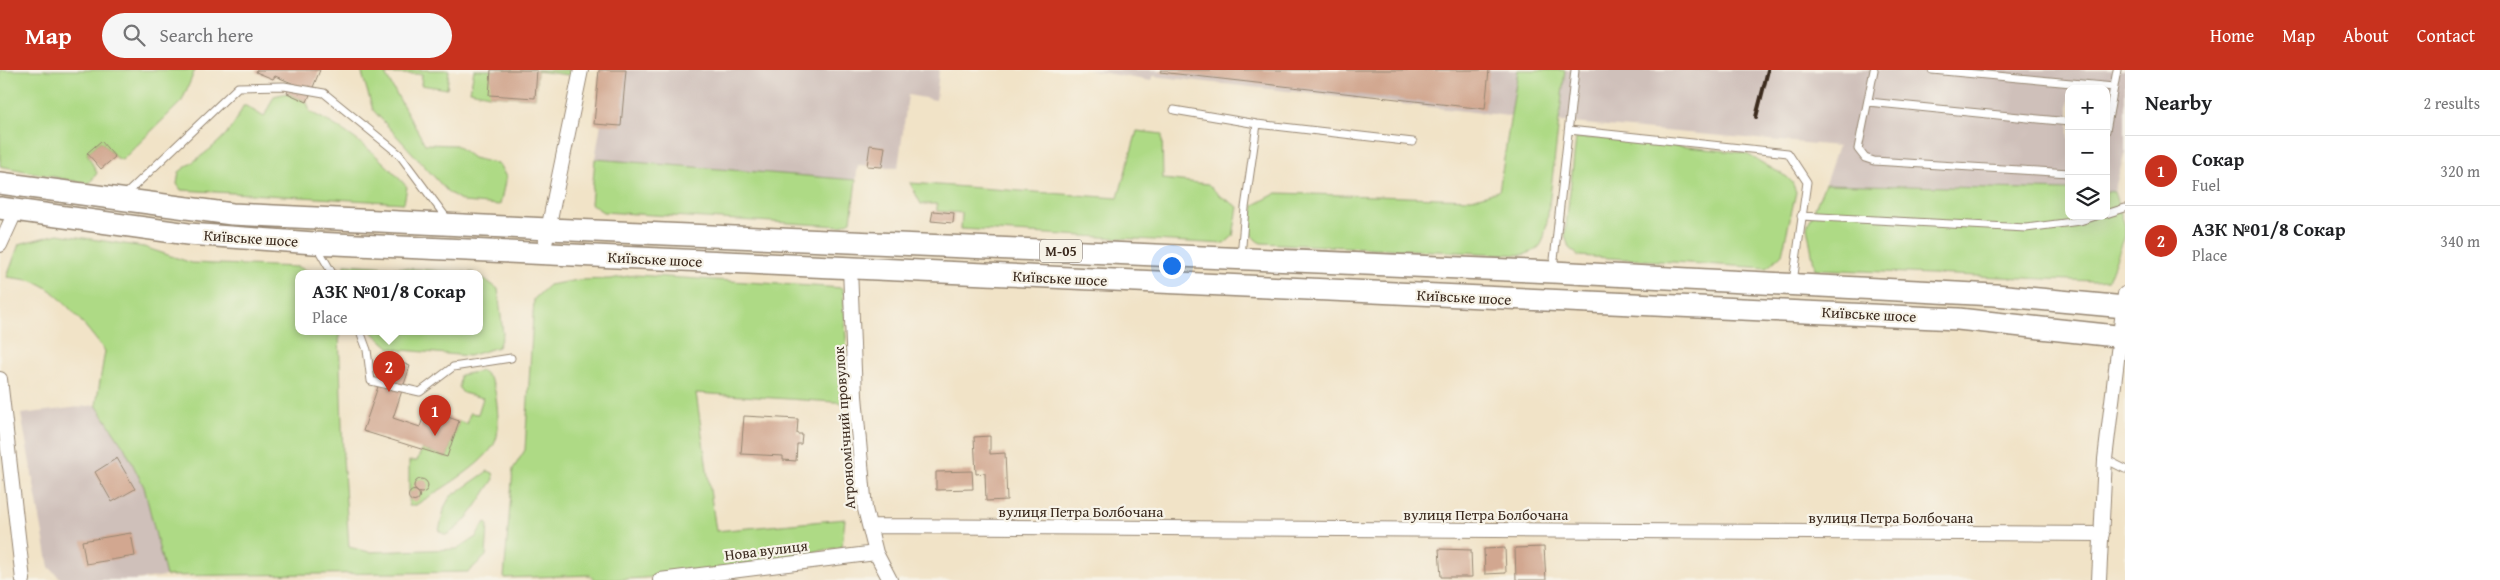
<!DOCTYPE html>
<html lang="en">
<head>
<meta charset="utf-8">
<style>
	body { margin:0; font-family:"Gentium Book Plus",serif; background:#f6f6f6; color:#202124 }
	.controls { position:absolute; right:15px; top:15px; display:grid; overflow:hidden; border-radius:10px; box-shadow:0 5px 20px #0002 }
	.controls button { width:45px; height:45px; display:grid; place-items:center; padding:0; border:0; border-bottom:1px solid #e0e0e0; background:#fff; color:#202124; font:25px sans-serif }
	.you { position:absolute; left:1171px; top:195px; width:18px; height:18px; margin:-12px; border:4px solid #fff; border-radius:50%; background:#1a73e8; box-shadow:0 0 0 8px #1a73e833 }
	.badge { display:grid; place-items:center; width:32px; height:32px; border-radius:50%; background:#c8321e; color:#fff; font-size:16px; font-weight:700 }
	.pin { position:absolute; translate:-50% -41px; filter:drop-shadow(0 1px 2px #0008) }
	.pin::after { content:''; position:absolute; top:26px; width:18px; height:15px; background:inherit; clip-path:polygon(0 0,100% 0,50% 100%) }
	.popup { position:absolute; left:295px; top:200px; width:188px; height:65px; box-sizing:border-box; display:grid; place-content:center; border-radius:10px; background:#fff; filter:drop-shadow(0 1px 4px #0005); font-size:16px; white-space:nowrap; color:#757577 }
	.popup b { font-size:19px; color:#202124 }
	.popup::after { content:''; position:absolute; left:50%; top:100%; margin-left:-10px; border:10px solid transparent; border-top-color:#fff }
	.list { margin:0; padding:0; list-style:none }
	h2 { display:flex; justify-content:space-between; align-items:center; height:65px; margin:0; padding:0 20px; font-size:21px }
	h2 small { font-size:16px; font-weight:400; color:#757577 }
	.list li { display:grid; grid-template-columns:32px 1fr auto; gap:15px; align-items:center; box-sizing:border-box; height:70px; padding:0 20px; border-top:1px solid #e0e0e0 }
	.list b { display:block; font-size:19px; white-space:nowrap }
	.list p { margin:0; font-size:16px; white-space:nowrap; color:#757577 }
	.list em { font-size:16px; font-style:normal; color:#757577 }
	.icon { flex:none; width:28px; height:28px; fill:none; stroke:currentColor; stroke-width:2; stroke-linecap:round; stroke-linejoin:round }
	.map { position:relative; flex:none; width:2125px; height:510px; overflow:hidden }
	header { display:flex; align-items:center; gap:30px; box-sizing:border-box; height:70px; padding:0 25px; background:#c8321e; color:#fff }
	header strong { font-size:24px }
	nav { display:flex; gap:28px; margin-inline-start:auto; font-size:18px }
	.search { width:350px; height:45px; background:#f6f6f6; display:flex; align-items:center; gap:12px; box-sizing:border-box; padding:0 18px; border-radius:28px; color:#757577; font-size:19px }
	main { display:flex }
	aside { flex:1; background:#fff }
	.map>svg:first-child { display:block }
	.industrial { fill:#cfc0ba }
	.green { fill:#aeda85; stroke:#748252 }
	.building { fill:#d2a790 }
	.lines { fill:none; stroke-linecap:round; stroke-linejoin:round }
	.service-casing { stroke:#968672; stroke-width:9 }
	.minor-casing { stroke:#968672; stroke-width:16 }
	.primary-casing { stroke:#968672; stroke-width:24 }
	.service { stroke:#fff; stroke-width:7 }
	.minor { stroke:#fff; stroke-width:14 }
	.primary { stroke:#fff; stroke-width:21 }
	.rail { stroke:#3b2a1e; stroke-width:4 }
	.labels { text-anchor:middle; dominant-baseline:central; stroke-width:4.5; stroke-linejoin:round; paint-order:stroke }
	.shield { fill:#f7f3e8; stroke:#73665b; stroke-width:1 }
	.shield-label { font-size:14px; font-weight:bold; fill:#3b2a1e }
	.street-label { font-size:15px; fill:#3b2a1e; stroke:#f7f3e8 }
</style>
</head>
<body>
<header>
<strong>Map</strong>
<div class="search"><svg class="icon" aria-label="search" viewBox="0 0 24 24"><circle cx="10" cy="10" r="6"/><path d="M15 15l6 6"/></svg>Search here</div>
<nav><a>Home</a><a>Map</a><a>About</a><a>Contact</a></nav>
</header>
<main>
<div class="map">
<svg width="2125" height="510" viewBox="0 0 2125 510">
	<rect width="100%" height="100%" fill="#f7f3e8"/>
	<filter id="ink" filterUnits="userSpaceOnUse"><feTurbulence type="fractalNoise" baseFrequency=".02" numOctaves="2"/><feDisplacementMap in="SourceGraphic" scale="10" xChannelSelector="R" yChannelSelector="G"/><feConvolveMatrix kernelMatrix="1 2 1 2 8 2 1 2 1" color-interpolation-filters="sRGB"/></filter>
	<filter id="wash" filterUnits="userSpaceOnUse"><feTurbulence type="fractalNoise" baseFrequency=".0096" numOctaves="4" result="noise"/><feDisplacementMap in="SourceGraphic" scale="20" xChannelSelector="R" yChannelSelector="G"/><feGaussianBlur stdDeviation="1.12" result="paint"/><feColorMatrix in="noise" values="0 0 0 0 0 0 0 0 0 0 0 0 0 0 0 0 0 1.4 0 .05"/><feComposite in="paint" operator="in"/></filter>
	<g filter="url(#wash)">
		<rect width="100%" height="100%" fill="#f1e3c7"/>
		<path class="industrial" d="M610,0H939L936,30L908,25L898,98L858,95L856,110L595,89Z
			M1087,0H2125V82L2114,122L2106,121V19H2069V120L1825,114L1838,76L1572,53L1153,6L1151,11Z
			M96,335L124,377L144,417L166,506L134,510H62L49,497L21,344Z"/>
		<path class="green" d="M0,0H195L182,31L122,90L115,87L101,71L87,83L97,103L89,114L0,96Z
			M361,0H449L447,19L421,15L422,4H385L425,74L456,75L473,88L499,94L506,107L500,135L464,132L448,122L373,40Z
			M474,0H570L569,5L537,1L535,28L489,25L470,21Z
			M1518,0H1565L1547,152C1543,171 1544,180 1522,185L1261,173C1246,167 1252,149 1254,135L1277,123L1472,129L1499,121Z
			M287,23L307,32L310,42C349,61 378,84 407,117L404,133L181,120L177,114L179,102C205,83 231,68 243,36H246L264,47L274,26Z
			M1137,61L1162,64L1163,109L1208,114L1219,125L1238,137L1233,166L1224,174L961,159L962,143L937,141V134H921L910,113L1118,128Z
			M1576,68H1601L1745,83L1787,107L1792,112L1796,122L1782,184L1767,198L1579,186L1569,178L1565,165Z
			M595,89L856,110L851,151L840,156L603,142L591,134Z
			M1825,114L2069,120V146H2106V121L2114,122L2125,156V166L2108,210L2093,211L1815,199L1807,157Z
			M58,164L144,177L192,193L298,197L311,202L312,203H299V261H339L343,387L349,477L369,482L457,479L476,467L485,452L488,455L486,486L468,502L166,506L144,417L124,377L96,335L105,281C92,264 62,226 44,216C33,209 19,209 7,207L19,174Z
			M345,194L474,203H345Z
			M479,205L498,219L503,264L498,277L469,286L402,280L390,278L371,261H479Z
			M635,205L843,218L850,333L696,323L716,461L845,449L842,477C760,491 677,510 594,510L590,505L504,508L513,399L525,380L534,229L549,215L578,210L610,209Z
			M482,301C495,311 495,320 497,335C498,345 499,361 496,370C487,394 437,421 416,435L409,436V391H417L422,379L447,387L459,351L467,354L470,343L478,344L483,328L463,323L459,318L460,305Z
			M488,401L493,403L494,409C480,429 468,454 446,465L439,461L445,436L450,427Z"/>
		<g id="blocks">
			<path class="building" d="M257,0H320L307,32L287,23L292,13L275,6L273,9L256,2Z
				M491,0H537L535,28L489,25Z
				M599,0H626L621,56L594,54Z
				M1161,0H1489L1485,39L1160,2Z
				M101,71L115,87L101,99L87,83Z
				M870,75L885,77L882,97L867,96Z
				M933,141L954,143L953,153L931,151Z
				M388,287L410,296L393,348L420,357L426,339L459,351L447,387L363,361Z
				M744,346L798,349L797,364H802L801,374H797L796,391L783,390V386L741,384Z
				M990,366V384L1005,383L1007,430L986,431L985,403L976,404L974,367Z
				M117,388L135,419L112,432L95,402Z
				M972,401L973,419L936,420V402Z
				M414 416a7 7 0 1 1 14 0a7 7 0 1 1-14 0Z
				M408.5 426a5.5 5.5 0 1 1 11 0a5.5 5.5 0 1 1-11 0Z
				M131,463L135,486L86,494L82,471Z
				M1544,477L1546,510H1516L1515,478Z
				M1505,478L1506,503L1485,504L1484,479Z
				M1439,479L1471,480L1472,507H1441Z"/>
		</g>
	</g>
	<g filter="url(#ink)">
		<use href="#blocks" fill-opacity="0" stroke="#968672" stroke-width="1"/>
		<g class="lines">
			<g class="service-casing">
				<path id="service" d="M1874,0L1858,79L1865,88L1874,91L2069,103
					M1932,0L2114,17
					M1868,32L2069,52
					M1174,40L1257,54L1413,72
					M1569,60L1788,83L1807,112L1793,212
					M2106,61L2117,0
					M125,125L238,17L284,16L324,23L399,84L448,150
					M2106,144L2125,138
					M1801,146L2026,158L2080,151L2096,146
					M317,177L332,203
					M1241,188L1245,138L1257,54
					M1553,199L1575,0
					M360,261L367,280L371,311L420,322L453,297L511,288
					M2105,389L2125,399"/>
			</g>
			<g class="minor-casing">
				<path id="minor" d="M0,175L16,140
					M543,184L581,0
					M850,198L855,326L865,439L876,483L890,510
					M0,309L23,510
					M870,456L2102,464
					M660,510L876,483
					M2099,510L2105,389L2125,224"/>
			</g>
			<g class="primary-casing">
				<path id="primary" d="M0,113L232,144L548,159L1553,202L1995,225L2125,237
					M0,138L188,164L314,173L1958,249L2125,267"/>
			</g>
			<use href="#service" class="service"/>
			<use href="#minor" class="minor"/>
			<use href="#primary" class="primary"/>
			<path class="rail" d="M1756,47L1768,0"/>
		</g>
	</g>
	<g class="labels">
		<rect class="shield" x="1040" y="169.5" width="42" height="23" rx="4"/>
		<g class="shield-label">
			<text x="1061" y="181">М-05</text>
		</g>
		<g class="street-label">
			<text transform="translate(251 168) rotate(4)">Київське шосе</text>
			<text transform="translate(655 189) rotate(3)">Київське шосе</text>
			<text transform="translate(1060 208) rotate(3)">Київське шосе</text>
			<text transform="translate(1464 227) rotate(3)">Київське шосе</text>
			<text transform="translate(1869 244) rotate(3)">Київське шосе</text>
			<text transform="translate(844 358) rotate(-94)">Агрономічний провулок</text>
			<text x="1081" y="441">вулиця Петра Болбочана</text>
			<text x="1486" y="444">вулиця Петра Болбочана</text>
			<text x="1891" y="447">вулиця Петра Болбочана</text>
			<text transform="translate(766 480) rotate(-7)">Нова вулиця</text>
		</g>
	</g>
</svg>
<div class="controls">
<button>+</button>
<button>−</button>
<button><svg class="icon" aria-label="layers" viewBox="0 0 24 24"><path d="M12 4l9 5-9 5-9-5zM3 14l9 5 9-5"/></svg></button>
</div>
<div class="you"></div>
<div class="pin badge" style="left:435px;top:366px">1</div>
<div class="pin badge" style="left:389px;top:322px">2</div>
<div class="popup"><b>АЗК №01/8 Сокар</b>Place</div>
</div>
<aside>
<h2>Nearby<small>2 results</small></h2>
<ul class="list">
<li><span class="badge">1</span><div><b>Сокар</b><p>Fuel</p></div><em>320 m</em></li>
<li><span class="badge">2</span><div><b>АЗК №01/8 Сокар</b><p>Place</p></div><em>340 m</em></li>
</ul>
</aside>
</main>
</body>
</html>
